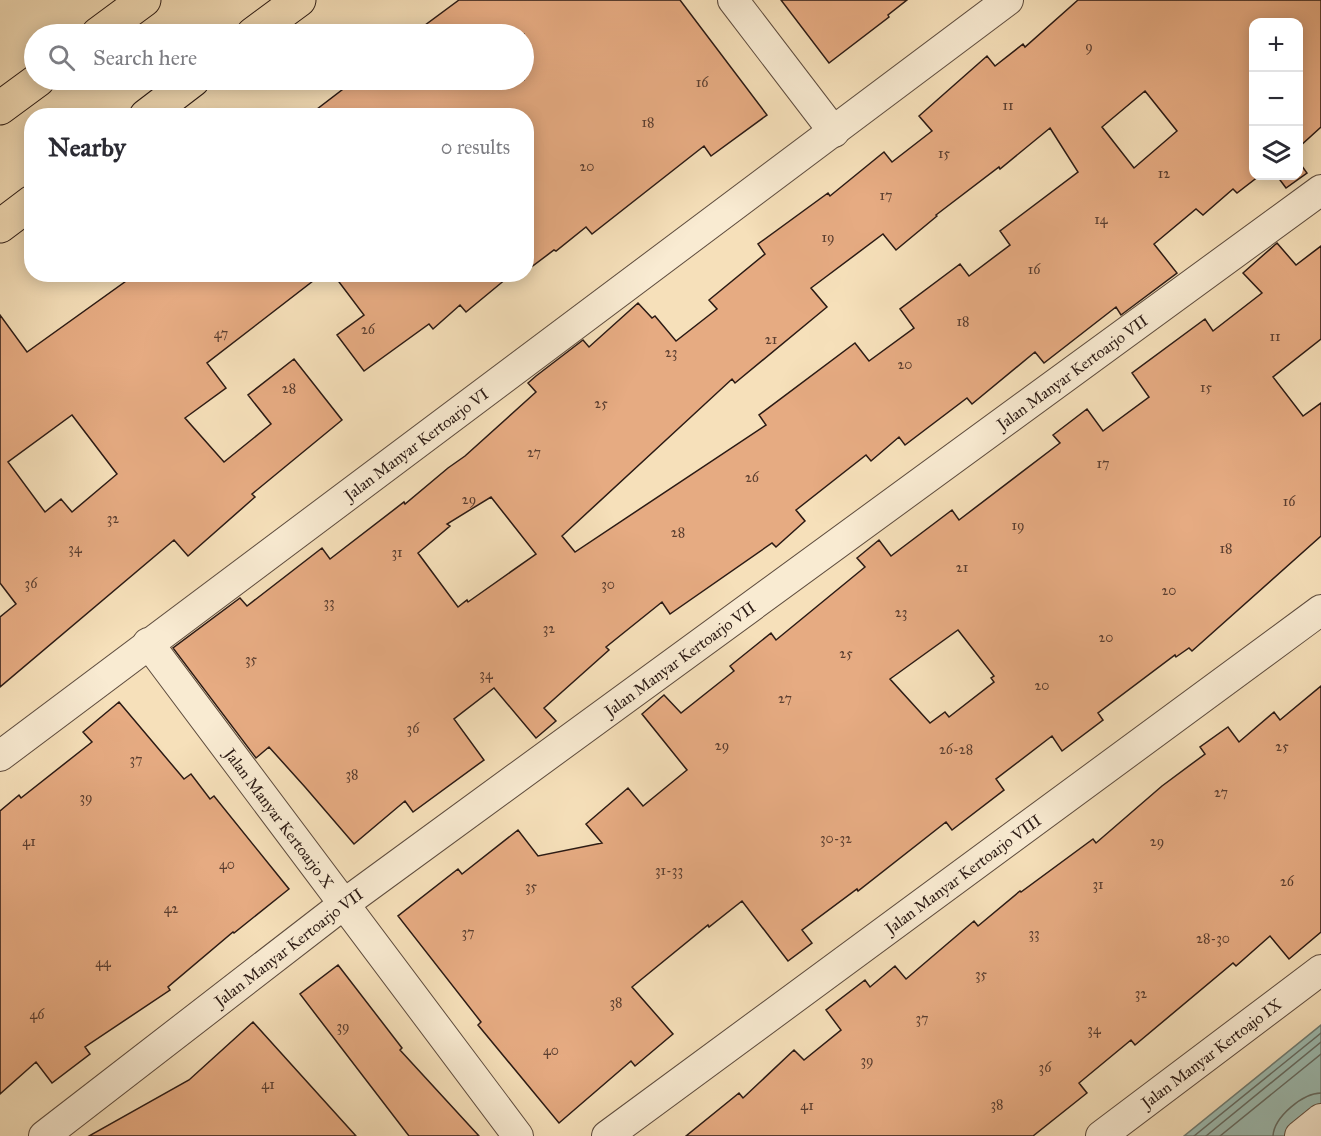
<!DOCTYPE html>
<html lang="en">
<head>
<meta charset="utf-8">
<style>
	body { margin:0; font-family:"IM FELL Great Primer",serif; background:#f7f7f7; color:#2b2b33 }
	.controls { position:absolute; right:18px; top:18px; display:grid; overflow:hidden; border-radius:12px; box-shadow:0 3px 15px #0003 }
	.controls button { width:54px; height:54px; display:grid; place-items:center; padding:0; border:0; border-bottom:2px solid #e1e1e2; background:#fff; color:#2b2b33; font:30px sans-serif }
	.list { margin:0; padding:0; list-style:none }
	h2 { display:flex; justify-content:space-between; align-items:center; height:78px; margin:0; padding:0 24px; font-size:26px }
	h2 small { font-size:20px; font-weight:400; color:#7c7c81 }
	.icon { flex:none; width:33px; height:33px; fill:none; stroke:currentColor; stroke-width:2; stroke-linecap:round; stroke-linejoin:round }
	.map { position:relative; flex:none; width:1321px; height:1136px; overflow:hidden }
	.search { position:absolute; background:#fff; box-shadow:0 3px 15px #0003; left:24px; top:24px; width:510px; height:66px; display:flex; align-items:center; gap:15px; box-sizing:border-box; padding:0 21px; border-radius:33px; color:#7c7c81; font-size:22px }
	.panel { position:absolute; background:#fff; box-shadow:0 3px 15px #0003; left:24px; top:108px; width:510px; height:174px; border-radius:24px }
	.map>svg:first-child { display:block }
	.water { fill:#9dbdb3; stroke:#6f7c73; stroke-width:1.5 }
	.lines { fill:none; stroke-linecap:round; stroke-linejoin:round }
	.shore { stroke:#646c64; stroke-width:1.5 }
	.building { fill:#e6ab82; stroke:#2b1a14; stroke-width:1.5; fill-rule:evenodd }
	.minor-casing { stroke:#5e4c3e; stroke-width:32 }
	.primary-casing { stroke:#2b1a14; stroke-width:35 }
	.minor { stroke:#f9ebd2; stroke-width:30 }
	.primary { stroke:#f6e0ba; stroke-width:33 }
	.labels { text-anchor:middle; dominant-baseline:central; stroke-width:5; stroke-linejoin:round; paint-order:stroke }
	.number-label { font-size:14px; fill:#5a3e30 }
	.street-label { font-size:16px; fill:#2b1a14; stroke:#f9ebd2 }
</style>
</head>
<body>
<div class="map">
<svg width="1321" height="1136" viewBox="0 0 1321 1136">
	<rect width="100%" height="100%" fill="#f6e0ba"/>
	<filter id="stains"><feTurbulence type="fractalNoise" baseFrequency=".00333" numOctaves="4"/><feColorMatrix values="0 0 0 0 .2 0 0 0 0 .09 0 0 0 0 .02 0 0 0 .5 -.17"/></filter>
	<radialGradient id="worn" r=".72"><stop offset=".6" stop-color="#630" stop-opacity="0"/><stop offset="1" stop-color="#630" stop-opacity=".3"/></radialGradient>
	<path class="water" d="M1321,1025V1113L1293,1136H1184Z"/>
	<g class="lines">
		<path class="shore" d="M1194,1136L1321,1033
			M1206,1136L1321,1042
			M1220,1136L1321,1054
			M1273,1136C1274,1117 1303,1093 1321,1093"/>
	</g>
	<path class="building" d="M459,0H680L767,115L711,156L704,146L592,234L586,227L556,251L554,250L526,271V116H308L355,80H524V34H413Z
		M781,0H907L888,15L889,17L829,63Z
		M1078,0H1321V127L1299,147V22H1254V176H1259L1237,193L1233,189L1203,215L1196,209L1154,244L1177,273L1121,315L1116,307L1044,363L1035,352L972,404L967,398L905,445L899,437L871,461L866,455L796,510L805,521L776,547L772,543L670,614L662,602L606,647L609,650L544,708L556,721L536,738L494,688L454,719L484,760L413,812L405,801L354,844L305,787L269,747L256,758L173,648L240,598L247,606L322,548L330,559L404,502L405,504L448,468L465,456L536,392L528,383L536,376L583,340L589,347L638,303L652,318L655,316L676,341L717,309L709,300L765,254L758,244L828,193L830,196L884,152L892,162L932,131L919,116L987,56L995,66L1023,44L1025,47ZM1145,91L1177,131L1134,168L1102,127ZM1050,128L1078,172L1000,231L1010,245L969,276L960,264L900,309L914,328L869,361L855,343L759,415L766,425L575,552L562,536L732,379L735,383L827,307L811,288L883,234L896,250L937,216L936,215L999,167L1000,169ZM491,497L536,554L468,602L467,600L458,607L418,553L450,526L447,524Z
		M1299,162L1307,173L1286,188L1277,176H1299Z
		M1277,243L1296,265L1321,246V339L1273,377L1303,416L1321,403V536L1192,651L1189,648L1176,657L1175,655L1098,713L1103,720L1062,751L1052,736L996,779L1004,790L952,830L946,822L858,891L857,889L802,930L812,943L788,961L742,901L709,927L708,925L632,987L673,1034L635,1066L631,1061L559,1123L478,1025L481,1022L398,916L458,869L462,874L518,830L538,856L602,843L586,824L628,788L643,806L687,770L642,714L664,695L681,713L734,671L730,666L771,633L776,640L865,567L857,558L879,540L891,556L952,510L959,520L1060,443L1053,435L1087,409L1103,431L1149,397L1132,373L1205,319L1213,331L1262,293L1243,273ZM958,630L994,676L991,678L994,682L949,717L945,712L930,723L890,679Z
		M136,274H322L207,363L226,388L185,418L224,462L271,424L248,395L294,359L342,420L252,494L255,497L188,556L174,540L0,687V617L16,604L0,583V315L27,352ZM72,415L117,474L72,512L61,499L45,512L8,462Z
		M333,274H512L466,312L460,305L433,329L429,324L364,371L337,335L364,315Z
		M1321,686V932L1289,959L1270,936L1236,966L1233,963L1135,1045L1131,1040L1079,1083L1087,1093L1033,1136H686L739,1093L743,1098L794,1050L804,1060L841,1030L826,1010L865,980L870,987L895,966L906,979L974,921L978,926L1020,891L1021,892L1093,839L1096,843L1162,786L1205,754L1200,747L1228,727L1239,742L1274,712L1280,720Z
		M119,702L184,779L191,774L210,799L214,796L289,889L234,933L233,932L168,987L170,990L85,1047L90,1054L52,1083L36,1062L0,1094V811L19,795L21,798L92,742L83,732Z
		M338,965L402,1048L400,1050L479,1136H409L300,994Z
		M253,1022L356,1136H89L189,1080Z"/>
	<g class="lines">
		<g class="minor-casing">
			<g id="minor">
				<path d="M733,0L834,132"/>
				<path id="s1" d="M148,643L518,1136"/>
				<path id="s2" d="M0,756L1008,0"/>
				<path id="s3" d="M44,1136L344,904L1321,190"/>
				<path id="s4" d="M607,1136L1321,610"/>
				<path id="s5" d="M1101,1136L1321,970"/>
				<path d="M1300,1136L1321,1119"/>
			</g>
		</g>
		<g class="primary-casing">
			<path id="primary" d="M98,34L144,0
				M253,34L299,0
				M0,108L38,80
				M146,116L193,80
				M0,226L32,202"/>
		</g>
		<use href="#minor" class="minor"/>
		<use href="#primary" class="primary"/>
	</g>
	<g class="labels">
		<g class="number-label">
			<text x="1089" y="46">9</text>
			<text x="702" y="82">16</text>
			<text x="1008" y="105">11</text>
			<text x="648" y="122">18</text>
			<text x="944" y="153">15</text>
			<text x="587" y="166">20</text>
			<text x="1164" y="173">12</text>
			<text x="886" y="195">17</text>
			<text x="1101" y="219">14</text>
			<text x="828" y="237">19</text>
			<text x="1034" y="269">16</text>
			<text x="963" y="321">18</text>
			<text x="368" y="329">26</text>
			<text x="221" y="333">47</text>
			<text x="1275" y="336">11</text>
			<text x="771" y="339">21</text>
			<text x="671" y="352">23</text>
			<text x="905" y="364">20</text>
			<text x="1206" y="387">15</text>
			<text x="289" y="388">28</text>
			<text x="601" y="403">25</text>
			<text x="534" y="452">27</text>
			<text x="1103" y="463">17</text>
			<text x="752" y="477">26</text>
			<text x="469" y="499">29</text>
			<text x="1289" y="501">16</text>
			<text x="113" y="518">32</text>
			<text x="1018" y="525">19</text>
			<text x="678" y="532">28</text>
			<text x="75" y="548">34</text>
			<text x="1226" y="548">18</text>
			<text x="397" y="552">31</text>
			<text x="962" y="567">21</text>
			<text x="31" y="583">36</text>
			<text x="608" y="584">30</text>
			<text x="1169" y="590">20</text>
			<text x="329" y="602">33</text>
			<text x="901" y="612">23</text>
			<text x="549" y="628">32</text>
			<text x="1106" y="637">20</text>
			<text x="846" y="653">25</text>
			<text x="251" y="659">35</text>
			<text x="486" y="674">34</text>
			<text x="1042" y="685">20</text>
			<text x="785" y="698">27</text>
			<text x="413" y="728">36</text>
			<text x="722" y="745">29</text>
			<text x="1282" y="746">25</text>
			<text x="956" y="749">26-28</text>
			<text x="136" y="759">37</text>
			<text x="352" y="774">38</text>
			<text x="1221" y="792">27</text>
			<text x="86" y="797">39</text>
			<text x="836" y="838">30-32</text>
			<text x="29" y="841">41</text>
			<text x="1157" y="841">29</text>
			<text x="227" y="864">40</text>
			<text x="669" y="870">31-33</text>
			<text x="1287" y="881">26</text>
			<text x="1098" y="884">31</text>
			<text x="531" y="886">35</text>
			<text x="171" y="908">42</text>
			<text x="468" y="932">37</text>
			<text x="1034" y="933">33</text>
			<text x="1213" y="938">28-30</text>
			<text x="103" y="962">44</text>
			<text x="981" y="974">35</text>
			<text x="1141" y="993">32</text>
			<text x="616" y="1002">38</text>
			<text x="37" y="1014">46</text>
			<text x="922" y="1018">37</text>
			<text x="343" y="1026">39</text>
			<text x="1094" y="1029">34</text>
			<text x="551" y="1050">40</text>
			<text x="867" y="1060">39</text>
			<text x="1045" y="1067">36</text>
			<text x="268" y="1084">41</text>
			<text x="997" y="1104">38</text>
			<text x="807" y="1105">41</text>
		</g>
		<g class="street-label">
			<text stroke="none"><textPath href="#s3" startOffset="1281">Jalan Manyar Kertoarjo VII</textPath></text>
			<text stroke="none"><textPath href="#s2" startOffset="520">Jalan Manyar Kertoarjo VI</textPath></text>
			<text stroke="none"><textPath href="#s3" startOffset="795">Jalan Manyar Kertoarjo VII</textPath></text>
			<text stroke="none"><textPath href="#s1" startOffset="219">Jalan Manyar Kertoarjo X</textPath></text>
			<text stroke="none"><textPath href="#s4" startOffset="442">Jalan Manyar Kertoarjo VIII</textPath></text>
			<text stroke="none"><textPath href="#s3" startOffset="309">Jalan Manyar Kertoarjo VII</textPath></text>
			<text stroke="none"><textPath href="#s5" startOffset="138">Jalan Manyar Kertoajo IX</textPath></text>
		</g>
	</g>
	<rect width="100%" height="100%" filter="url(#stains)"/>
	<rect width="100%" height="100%" fill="url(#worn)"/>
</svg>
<div class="controls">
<button>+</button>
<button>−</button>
<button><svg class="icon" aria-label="layers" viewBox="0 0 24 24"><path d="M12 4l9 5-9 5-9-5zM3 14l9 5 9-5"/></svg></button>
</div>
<div class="search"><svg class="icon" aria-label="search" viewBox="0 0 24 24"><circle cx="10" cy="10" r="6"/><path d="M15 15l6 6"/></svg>Search here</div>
<section class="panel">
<h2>Nearby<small>0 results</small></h2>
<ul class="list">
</ul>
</section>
</div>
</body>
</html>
